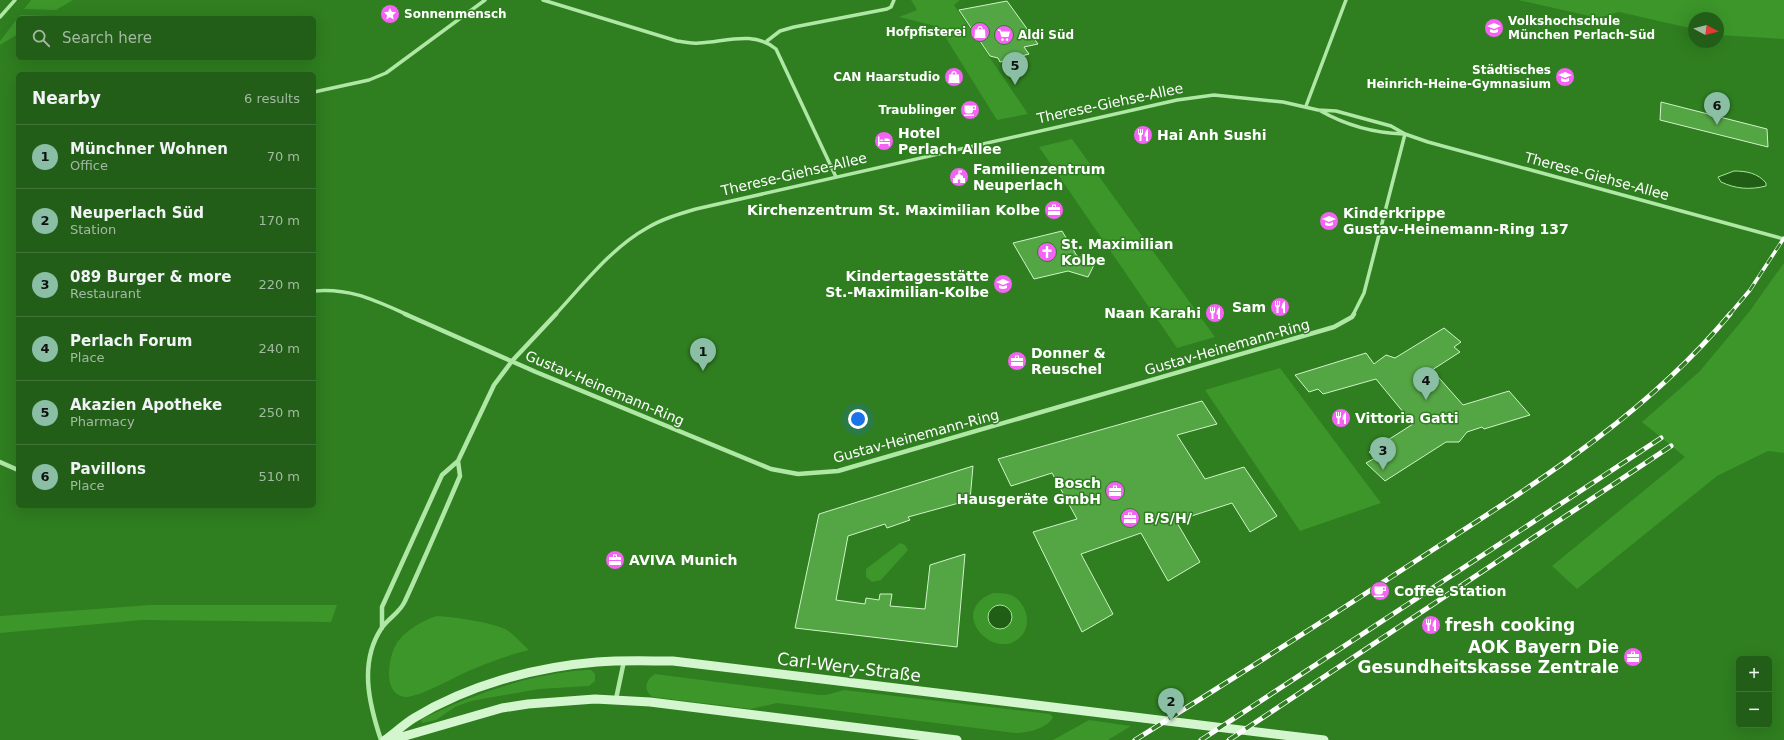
<!DOCTYPE html>
<html lang="en">
<head>
<meta charset="utf-8">
<style>
	body { margin:0; font-family:"DejaVu Sans",sans-serif; background:#2f6725; color:#f1f3f6 }
	.controls { position:absolute; right:12px; bottom:12px; display:grid; overflow:hidden; border-radius:6px; box-shadow:0 4px 16px #0002 }
	.controls button { width:36px; height:36px; display:grid; place-items:center; padding:0; border:0; border-bottom:1px solid #407337; background:#235e18; color:#f1f3f6; font:20px sans-serif }
	.compass { position:absolute; left:1688px; top:12px; width:36px; height:36px; border-radius:50%; background:#235e18; box-shadow:0 4px 16px #0002; rotate:97deg }
	.you { position:absolute; left:858px; top:419px; width:14px; height:14px; margin:-10px; border:3px solid #fff; border-radius:50%; background:#1a73e8; box-shadow:0 0 0 6px #1a73e833 }
	.badge { display:grid; place-items:center; width:26px; height:26px; border-radius:50%; background:#8abfa5; color:#111; font-size:13px; font-weight:700 }
	.pin { position:absolute; translate:-50% -33px; filter:drop-shadow(0 1px 2px #0008) }
	.pin::after { content:''; position:absolute; top:21px; width:14px; height:12px; background:inherit; clip-path:polygon(0 0,100% 0,50% 100%) }
	.list { margin:0; padding:0; list-style:none }
	h2 { display:flex; justify-content:space-between; align-items:center; height:52px; margin:0; padding:0 16px; font-size:17px }
	h2 small { font-size:13px; font-weight:400; color:#a3baa2 }
	.list li { display:grid; grid-template-columns:26px 1fr auto; gap:12px; align-items:center; box-sizing:border-box; height:64px; padding:0 16px; border-top:1px solid #407337 }
	.list b { display:block; font-size:15px; white-space:nowrap }
	.list p { margin:0; font-size:13px; white-space:nowrap; color:#a3baa2 }
	.list em { font-size:13px; font-style:normal; color:#a3baa2 }
	.icon { flex:none; width:22px; height:22px; fill:none; stroke:currentColor; stroke-width:2; stroke-linecap:round; stroke-linejoin:round }
	.map { position:relative; flex:none; width:1784px; height:740px; overflow:hidden }
	.search { position:absolute; background:#235e18; box-shadow:0 4px 16px #0002; left:16px; top:16px; width:300px; height:44px; display:flex; align-items:center; gap:10px; box-sizing:border-box; padding:0 14px; border-radius:6px; color:#a3baa2; font-size:15px }
	.panel { position:absolute; background:#235e18; box-shadow:0 4px 16px #0002; left:16px; top:72px; width:300px; height:436px; border-radius:6px }
	.map>svg:first-child { display:block }
	.green { fill:#3c962a; fill-rule:evenodd }
	.water { fill:#205d15; stroke:#a6e897 }
	.building { fill:#54a544; stroke:#cff5c7 }
	.lines { fill:none; stroke-linecap:round; stroke-linejoin:round }
	.minor-far1 { stroke:#afe7a4; stroke-width:3.5 }
	.minor { stroke:#afe7a4; stroke-width:4.5 }
	.secondary { stroke:#d4f6ce; stroke-width:9 }
	.rail-far1-casing { stroke:#fff; stroke-width:3.5 }
	.rail-casing { stroke:#fff; stroke-width:5 }
	.rail-far1 { stroke:#2f7e20; stroke-width:2.5; stroke-dasharray:8; stroke-linecap:butt }
	.rail { stroke:#2f7e20; stroke-width:3.5; stroke-dasharray:10; stroke-linecap:butt }
	.labels { text-anchor:middle; dominant-baseline:central; stroke-width:3; stroke-linejoin:round; paint-order:stroke }
	.far-poi-label { font-size:12px; font-weight:bold; fill:#fff; stroke:#2f7e20; text-anchor:end }
	.street-label { font-size:14px; fill:#fff; stroke:#2f7e20 }
	.poi-label { font-size:14px; font-weight:bold; fill:#fff; stroke:#2f7e20; text-anchor:start }
	.near-poi-label { font-size:17px; font-weight:bold; fill:#fff; stroke:#2f7e20; text-anchor:start }
	.near-street-label { font-size:17px; fill:#fff; stroke:#2f7e20 }
</style>
</head>
<body>
<div class="map">
<svg width="1784" height="740" viewBox="0 0 1784 740">
	<rect width="100%" height="100%" fill="#2f7e20"/>
	<path class="green" d="M31,0H73L56,10L24,9Z
		M911,0H960L954,5L1028,114L997,120L939,27L899,17L917,10Z
		M1518,0H1784V39L1718,35V18H1694V29L1619,12L1598,18Z
		M20,15L47,16L44,18H18V34L0,45V41Z
		M1072,139L1215,337L1177,348L1039,147Z
		M1784,263V453L1768,451L1717,476L1577,589L1552,566L1685,457L1642,422L1700,371L1749,312Z
		M1280,368L1381,503L1300,531L1205,390Z
		M900,543L905,545L908,550L881,580L872,582L866,577V569Z
		M993,593C999,593 1005,593 1011,595C1025,601 1032,621 1023,634C998,667 944,612 993,593ZM1010,610L1012,615V620L995,628L990,624L988,619Z
		M150,605H337L331,622L142,620L0,633V616Z
		M437,616C455,617 489,622 505,629C514,634 521,643 529,650C509,655 490,662 471,670C456,676 420,697 406,697C381,696 388,653 399,640C408,629 423,620 437,616Z
		M586,670H591L595,674V681L589,686L539,689L471,701L455,707L436,720L423,723L421,722L422,719C474,694 529,674 586,670Z
		M655,674L819,695H826L844,690L1050,714L1053,717C1047,729 1027,733 1015,733L777,703L751,709L653,697C643,691 645,680 655,674Z
		M1089,720L1131,726L1108,740H1053Z"/>
	<path class="water" d="M1734,171C1746,171 1758,173 1766,183V186C1750,190 1736,189 1721,182L1718,177Z
		M988 617a12 12 0 1 1 24 0a12 12 0 1 1-24 0Z"/>
	<path class="building" d="M1007,1L1038,44L1024,47L1029,54L1000,62L998,58L990,56L959,10Z
		M1661,102L1767,129L1768,147L1660,120Z
		M1062,231L1077,256L1095,263L1088,277L1068,271L1034,279L1013,243Z
		M1444,328L1461,342L1454,347L1460,352L1432,370L1463,405L1509,391L1530,415L1484,429L1482,427L1467,432L1459,442H1446L1385,481L1366,463L1375,458L1369,452L1413,424L1376,379L1323,394L1318,389L1309,392L1295,375L1366,353L1374,364L1386,355L1395,358Z
		M1202,401L1217,424L1177,435L1205,479L1244,467L1277,516L1250,532L1232,503L1176,521L1200,562L1168,581L1141,533L1081,554L1113,614L1082,632L1033,532L1077,519L1052,473L1011,486L998,459Z
		M973,466L970,500L908,517L910,520L887,528L885,524L848,536L836,600L865,604L866,598L879,600L880,594H892L890,606L925,609L930,565L965,554L957,647L795,628L819,514Z"/>
	<g class="lines">
		<path class="minor-far1" d="M543,0L677,41C684,42 691,44 699,43C725,42 753,30 776,49L836,177
			M0,17L15,0
			M767,41L780,31L794,27L887,9L891,7L894,0
			M314,92L369,80L386,73L485,0
			M1306,106L1346,0
			M1319,110C1345,125 1374,133 1404,134
			M314,291C351,288 374,300 408,315
			M555,315C583,285 611,248 647,228C662,219 679,214 696,209L1177,100L1214,95L1283,102L1318,110L1336,111L1391,126L1405,134L1428,142L1784,239
			M1353,315L1364,293L1405,134"/>
		<path class="minor" d="M405,314L536,372L771,469L798,474L838,471L1334,327L1352,317L1354,314
			M0,462L18,470
			M382,628V607L442,475L458,461L494,385L512,361L556,314
			M616,699L624,661
			M381,740C369,704 359,663 381,629C388,618 400,613 405,601C424,560 442,518 460,476L458,461"/>
		<path class="secondary" d="M385,740C395,733 404,724 414,718C468,685 535,667 597,662C622,660 648,661 673,661L1324,740
			M391,740L502,708L528,704L595,699L650,702L957,740"/>
		<g class="rail-far1-casing">
			<path id="rail-far1" d="M1729,315L1750,290L1784,238"/>
		</g>
		<g class="rail-casing">
			<path id="rail" d="M1135,740C1234,678 1333,615 1431,551C1538,482 1648,413 1730,314
				M1201,740L1661,438
				M1229,740L1671,446"/>
		</g>
		<use href="#rail-far1" class="rail-far1"/>
		<use href="#rail" class="rail"/>
	</g>
	<defs>
		<g id="sight-disc" transform="scale(1)"><circle r="9.5" fill="#f364f4" stroke="#2f7e20"/><path d="M0-6L1.8-2.2L6-1.7L2.9 1.2L3.7 5.4L0 3.3L-3.7 5.4L-2.9 1.2L-6-1.7L-1.8-2.2Z" fill="#fff"/></g>
		<g id="university-disc" transform="scale(1)"><circle r="9.5" fill="#f364f4" stroke="#2f7e20"/><path d="M0-5L7-2L0 1L-7-2ZM-4 1L0 2.5L4 1V4Q0 6-4 4Z" fill="#fff"/></g>
		<g id="shop-disc" transform="scale(1)"><circle r="9.5" fill="#f364f4" stroke="#2f7e20"/><path d="M-5-2.5h2.3a2.7 3.5 0 0 1 5.4 0H5L5.5 6h-11ZM-1.5-2.5h3a1.5 2.3 0 0 0-3 0Z" fill="#fff"/></g>
		<g id="supermarket-disc" transform="scale(1)"><circle r="9.5" fill="#f364f4" stroke="#2f7e20"/><path d="M-6-5.5h2.5l.6 2H6L4.5 2H-2.5L-4.4-4H-6ZM-1.5 3.2a1.3 1.3 0 1 0 .1 0ZM3 3.2a1.3 1.3 0 1 0 .1 0Z" fill="#fff"/></g>
		<g id="school-disc" transform="scale(1)"><circle r="9.5" fill="#f364f4" stroke="#2f7e20"/><path d="M0-5L7-2L0 1L-7-2ZM-4 1L0 2.5L4 1V4Q0 6-4 4Z" fill="#fff"/></g>
		<g id="cafe-disc" transform="scale(1)"><circle r="9.5" fill="#f364f4" stroke="#2f7e20"/><path d="M-5.5-4.5H6V0H3Q3 3.5 0 3.5H-2.5Q-5.5 3.5-5.5 0ZM3-3.2v2h1.7v-2ZM-6 4.5H4V6H-6Z" fill="#fff"/></g>
		<g id="restaurant-disc" transform="scale(1)"><circle r="9.5" fill="#f364f4" stroke="#2f7e20"/><path d="M-5-6h1v4h1v-4h1v4h1v-4h1v5L-1.5 .5V6h-2V.5L-5-1ZM5-6V6H3V1.5H1.5Q1.5-4 5-6Z" fill="#fff"/></g>
		<g id="hotel-disc" transform="scale(1)"><circle r="9.5" fill="#f364f4" stroke="#2f7e20"/><path d="M-6-4.5h1.5V1H6V5H4.5V3h-9V5H-6ZM-4 0a1.8 1.8 0 1 1 3.6 0ZM.5 0V-2.5h3Q6-2.5 6 0Z" fill="#fff"/></g>
		<g id="civic-disc" transform="scale(1)"><circle r="9.5" fill="#f364f4" stroke="#2f7e20"/><path d="M-.6-6.5H3V-4.5H.6V-3L4-1V1h2V6H-6V1h2V-1L-.6-3ZM-1.2 2.5V6h2.4V2.5Z" fill="#fff"/></g>
		<g id="office-disc" transform="scale(1)"><circle r="9.5" fill="#f364f4" stroke="#2f7e20"/><path d="M-6-3h4V-5.5h4V-3h4V5H-6ZM-1-4.5V-3h2v-1.5ZM-6 0V1H6V0Z" fill="#fff"/></g>
		<g id="church-disc" transform="scale(1)"><circle r="9.5" fill="#f364f4" stroke="#2f7e20"/><path d="M-1.2-6h2.4v3.5h3.3v2.4h-3.3V6h-2.4V-.1h-3.3v-2.4h3.3Z" fill="#fff"/></g>
	</defs>
	<g fill-rule="evenodd">
		<use href="#sight-disc" x="390" y="14"/>
		<use href="#university-disc" x="1494" y="28"/>
		<use href="#shop-disc" x="980" y="32"/>
		<use href="#supermarket-disc" x="1004" y="35"/>
		<use href="#shop-disc" x="954" y="77"/>
		<use href="#school-disc" x="1565" y="77"/>
		<use href="#cafe-disc" x="970" y="110"/>
		<use href="#restaurant-disc" x="1143" y="135"/>
		<use href="#hotel-disc" x="884" y="141"/>
		<use href="#civic-disc" x="959" y="177"/>
		<use href="#office-disc" x="1054" y="210"/>
		<use href="#school-disc" x="1329" y="221"/>
		<use href="#church-disc" x="1047" y="252"/>
		<use href="#school-disc" x="1003" y="284"/>
		<use href="#restaurant-disc" x="1280" y="307"/>
		<use href="#restaurant-disc" x="1215" y="313"/>
		<use href="#office-disc" x="1017" y="361"/>
		<use href="#restaurant-disc" x="1341" y="418"/>
		<use href="#office-disc" x="1115" y="491"/>
		<use href="#office-disc" x="1130" y="518"/>
		<use href="#office-disc" x="615" y="560"/>
		<use href="#cafe-disc" x="1380" y="591"/>
		<use href="#restaurant-disc" x="1431" y="625"/>
		<use href="#office-disc" x="1633" y="657"/>
	</g>
	<g class="labels">
		<g class="far-poi-label">
			<text x="404" y="14" text-anchor="start">Sonnenmensch</text>
			<text x="1508" y="21" text-anchor="start">Volkshochschule<tspan x="1508" dy="14">München Perlach-Süd</tspan></text>
			<text x="966" y="32">Hofpfisterei</text>
			<text x="1018" y="35" text-anchor="start">Aldi Süd</text>
			<text x="1551" y="70">Städtisches<tspan x="1551" dy="14">Heinrich-Heine-Gymnasium</tspan></text>
			<text x="940" y="77">CAN Haarstudio</text>
			<text x="956" y="110">Traublinger</text>
		</g>
		<g class="street-label">
			<text transform="translate(1110 103) rotate(-12)">Therese-Giehse-Allee</text>
			<text transform="translate(794 174) rotate(-13)">Therese-Giehse-Allee</text>
			<text transform="translate(1597 176) rotate(15)">Therese-Giehse-Allee</text>
			<text transform="translate(1227 347) rotate(-16)">Gustav-Heinemann-Ring</text>
			<text transform="translate(605 388) rotate(23)">Gustav-Heinemann-Ring</text>
			<text transform="translate(916 436) rotate(-15)">Gustav-Heinemann-Ring</text>
		</g>
		<g class="poi-label">
			<text x="898" y="133">Hotel<tspan x="898" dy="16">Perlach Allee</tspan></text>
			<text x="1157" y="135">Hai Anh Sushi</text>
			<text x="973" y="169">Familienzentrum<tspan x="973" dy="16">Neuperlach</tspan></text>
			<text x="1040" y="210" text-anchor="end">Kirchenzentrum St. Maximilian Kolbe</text>
			<text x="1343" y="213">Kinderkrippe<tspan x="1343" dy="16">Gustav-Heinemann-Ring 137</tspan></text>
			<text x="1061" y="244">St. Maximilian<tspan x="1061" dy="16">Kolbe</tspan></text>
			<text x="989" y="276" text-anchor="end">Kindertagesstätte<tspan x="989" dy="16">St.-Maximilian-Kolbe</tspan></text>
			<text x="1266" y="307" text-anchor="end">Sam</text>
			<text x="1201" y="313" text-anchor="end">Naan Karahi</text>
			<text x="1031" y="353">Donner &amp;<tspan x="1031" dy="16">Reuschel</tspan></text>
			<text x="1355" y="418">Vittoria Gatti</text>
			<text x="1101" y="483" text-anchor="end">Bosch<tspan x="1101" dy="16">Hausgeräte GmbH</tspan></text>
			<text x="1144" y="518">B/S/H/</text>
			<text x="629" y="560">AVIVA Munich</text>
			<text x="1394" y="591">Coffee Station</text>
		</g>
		<g class="near-poi-label">
			<text x="1445" y="625">fresh cooking</text>
			<text x="1619" y="647" text-anchor="end">AOK Bayern Die<tspan x="1619" dy="20">Gesundheitskasse Zentrale</tspan></text>
		</g>
		<g class="near-street-label">
			<text transform="translate(849 667) rotate(7)">Carl-Wery-Straße</text>
		</g>
	</g>
</svg>
<div class="controls">
<button>+</button>
<button>−</button>
</div>
<svg class="compass" viewBox="-18 -18 36 36"><path d="M0-13l5 13h-10z" fill="#e53935"/><path d="M0 13l5-13h-10z" fill="#a3baa2"/></svg>
<div class="you"></div>
<div class="pin badge" style="left:703px;top:371px">1</div>
<div class="pin badge" style="left:1171px;top:721px">2</div>
<div class="pin badge" style="left:1383px;top:470px">3</div>
<div class="pin badge" style="left:1426px;top:400px">4</div>
<div class="pin badge" style="left:1015px;top:85px">5</div>
<div class="pin badge" style="left:1717px;top:125px">6</div>
<div class="search"><svg class="icon" aria-label="search" viewBox="0 0 24 24"><circle cx="10" cy="10" r="6"/><path d="M15 15l6 6"/></svg>Search here</div>
<section class="panel">
<h2>Nearby<small>6 results</small></h2>
<ul class="list">
<li><span class="badge">1</span><div><b>Münchner Wohnen</b><p>Office</p></div><em>70 m</em></li>
<li><span class="badge">2</span><div><b>Neuperlach Süd</b><p>Station</p></div><em>170 m</em></li>
<li><span class="badge">3</span><div><b>089 Burger &amp; more</b><p>Restaurant</p></div><em>220 m</em></li>
<li><span class="badge">4</span><div><b>Perlach Forum</b><p>Place</p></div><em>240 m</em></li>
<li><span class="badge">5</span><div><b>Akazien Apotheke</b><p>Pharmacy</p></div><em>250 m</em></li>
<li><span class="badge">6</span><div><b>Pavillons</b><p>Place</p></div><em>510 m</em></li>
</ul>
</section>
</div>
</body>
</html>
